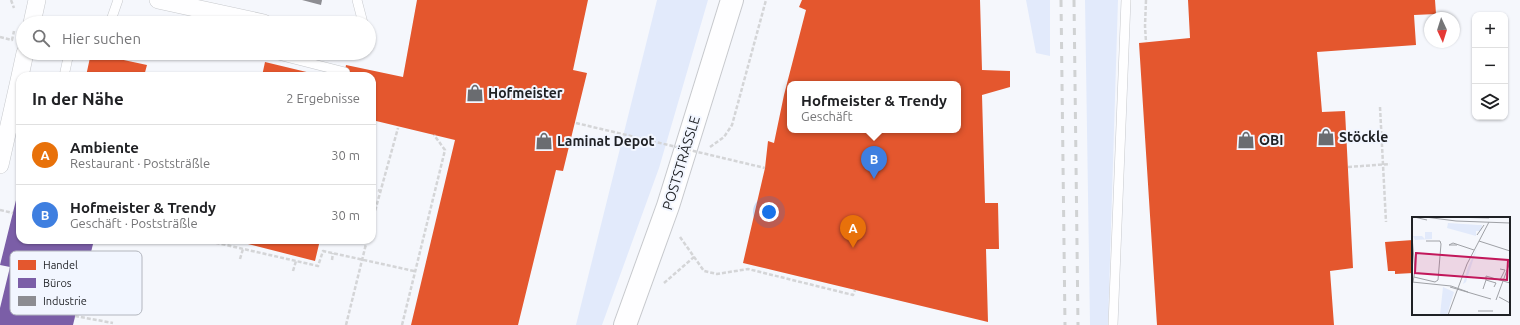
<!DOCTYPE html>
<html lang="de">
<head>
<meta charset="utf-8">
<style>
	body { margin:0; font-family:Ubuntu,sans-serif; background:#f6f6f6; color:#202124 }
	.controls { position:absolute; right:12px; top:12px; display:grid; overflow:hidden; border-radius:8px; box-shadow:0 1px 3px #0004 }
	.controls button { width:36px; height:36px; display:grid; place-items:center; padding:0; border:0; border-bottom:1px solid #e0e0e0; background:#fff; color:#202124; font:20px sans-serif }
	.compass { position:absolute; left:1424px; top:12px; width:36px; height:36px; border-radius:50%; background:#fff; box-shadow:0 1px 3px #0004; rotate:176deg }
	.you { position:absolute; left:769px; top:212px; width:14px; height:14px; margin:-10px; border:3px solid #fff; border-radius:50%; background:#1a73e8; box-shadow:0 0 0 6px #1a73e833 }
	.badge { display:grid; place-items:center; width:26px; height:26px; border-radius:50%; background:#b45309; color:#fff; font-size:13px; font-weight:700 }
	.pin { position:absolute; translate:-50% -33px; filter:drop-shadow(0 1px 2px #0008) }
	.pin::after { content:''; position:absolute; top:21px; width:14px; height:12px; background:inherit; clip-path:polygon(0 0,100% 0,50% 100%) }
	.popup { position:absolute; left:787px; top:81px; width:174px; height:52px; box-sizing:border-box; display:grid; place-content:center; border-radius:8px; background:#fff; filter:drop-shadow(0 1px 3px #0005); font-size:13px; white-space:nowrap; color:#757577 }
	.popup b { font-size:15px; color:#202124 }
	.popup::after { content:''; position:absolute; left:50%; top:100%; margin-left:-8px; border:8px solid transparent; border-top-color:#fff }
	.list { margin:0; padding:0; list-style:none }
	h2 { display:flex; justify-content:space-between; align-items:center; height:52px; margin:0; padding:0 16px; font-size:17px }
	h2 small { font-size:13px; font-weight:400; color:#757577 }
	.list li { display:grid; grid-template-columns:26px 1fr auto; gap:12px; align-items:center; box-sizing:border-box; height:60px; padding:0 16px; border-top:1px solid #e0e0e0 }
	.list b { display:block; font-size:15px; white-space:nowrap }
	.list p { margin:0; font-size:13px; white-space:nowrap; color:#757577 }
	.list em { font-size:13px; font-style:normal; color:#757577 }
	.icon { flex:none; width:22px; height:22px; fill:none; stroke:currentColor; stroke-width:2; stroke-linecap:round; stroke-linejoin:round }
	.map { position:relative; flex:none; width:1520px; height:325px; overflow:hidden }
	.search { position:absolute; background:#fff; box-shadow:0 1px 3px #0004; left:16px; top:16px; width:360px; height:44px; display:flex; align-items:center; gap:10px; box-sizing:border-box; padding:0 14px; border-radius:22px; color:#757577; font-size:15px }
	.panel { position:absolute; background:#fff; box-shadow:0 1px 3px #0004; left:16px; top:72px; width:360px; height:172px; border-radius:12px }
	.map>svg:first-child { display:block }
	.green { fill:#e2eafb }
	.shops { fill:#e4572e; fill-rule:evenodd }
	.offices { fill:#7b5ea7 }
	.industry { fill:#8d8d92 }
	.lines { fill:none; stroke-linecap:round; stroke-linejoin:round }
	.service-casing { stroke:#c7c9cd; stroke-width:10 }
	.minor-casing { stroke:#c7c9cd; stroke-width:18 }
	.secondary-casing { stroke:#c7c9cd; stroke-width:24 }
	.path { stroke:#d4d5d7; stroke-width:2.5; stroke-dasharray:4 2; stroke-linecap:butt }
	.service { stroke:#fefeff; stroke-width:9 }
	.minor { stroke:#fefeff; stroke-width:17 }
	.secondary { stroke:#fefeff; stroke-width:22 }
	.rail { stroke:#d0d2d3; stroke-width:3; stroke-dasharray:7 7; stroke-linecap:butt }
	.path-bridge { stroke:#d4d5d7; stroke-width:2.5; stroke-dasharray:4 2; stroke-linecap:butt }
	.labels { text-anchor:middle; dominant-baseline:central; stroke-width:4; stroke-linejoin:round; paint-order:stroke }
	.poi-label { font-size:14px; font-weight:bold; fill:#1f2125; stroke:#f2f6ff; text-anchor:start }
	.street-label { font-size:14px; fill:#1f2125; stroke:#f2f6ff }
	.inset-road { fill:none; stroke:#9fa1a6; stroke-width:1 }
	.view { fill:#c2185b; fill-opacity:0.15; stroke:#c2185b; stroke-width:2 }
	.inset-edge { fill:none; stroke:#1f2125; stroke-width:2 }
	.key { fill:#f2f6ff; stroke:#b3b6be; stroke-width:1 }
	.key-label { font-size:11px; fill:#1f2125 }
</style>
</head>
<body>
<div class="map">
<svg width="1520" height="325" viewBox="0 0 1520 325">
	<rect width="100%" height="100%" fill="#f5f7fc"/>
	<path class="green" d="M657,0H708L659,168L602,325H576Z
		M1026,0H1050V56L1036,53Z
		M1085,0H1118L1108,325H1090Z"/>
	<path class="shops" d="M417,0H588L573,70L587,73L563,171L556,170L518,325H411L455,140L372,120V76H344L346,65L403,77Z
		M802,0H980L982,70L1010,71V87L982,95L985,203H998L999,249H986L988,322L743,263L765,168L768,141L774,143L784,95L806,10L799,7ZM790,84H958V130H790Z
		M1188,0H1435L1436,14L1414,15L1416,45L1317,52L1322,112L1345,111L1353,268L1330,271L1334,325H1157L1139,43L1190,38Z
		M91,53L147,65L144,76H86Z
		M265,62L319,75V76H262Z
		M232,240H320L315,261Z
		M1413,240V273L1395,274V271H1388L1385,242Z"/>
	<path class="offices" d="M19,188L20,240H94L73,325H0V308L10,267L0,265Z"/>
	<path class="industry" d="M302,0H322L321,5Z"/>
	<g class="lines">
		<g class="service-casing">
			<path id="service" d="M357,0L363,23
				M110,23L118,0
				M278,53V55L345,72
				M100,54V53
				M64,76L69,53
				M1113,325L1126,0"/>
		</g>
		<g class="minor-casing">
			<path id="minor" d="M158,0L264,23
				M32,23L37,0
				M20,76L25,53
				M0,165L20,76"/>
		</g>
		<g class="secondary-casing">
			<path id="secondary" d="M625,325L668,206L732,0"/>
		</g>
		<path class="path" d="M11,0L14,8
			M1146,0L1145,26L1146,42
			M0,37L12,40L14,31
			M1380,107L1386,222
			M710,147L724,137L732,125L766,0
			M1348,167L1390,164
			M372,189L381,191
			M0,210L13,213
			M372,222L398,128
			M680,237L704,271L717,274L748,269L853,295L855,290
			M204,240L318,266L323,251L414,271
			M240,259L243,249
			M332,260L333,253
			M293,271L296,261
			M664,283L694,257
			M75,316L113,323
			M346,325L367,240
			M402,325L445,150L434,135"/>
		<use href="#service" class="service"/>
		<use href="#minor" class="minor"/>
		<use href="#secondary" class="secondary"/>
		<path class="rail" d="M1061,0L1065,325
			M1074,0L1078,325"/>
		<path class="path-bridge" d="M576,123L765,168"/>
	</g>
	<defs>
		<g id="shop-bare" transform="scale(1.38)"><path d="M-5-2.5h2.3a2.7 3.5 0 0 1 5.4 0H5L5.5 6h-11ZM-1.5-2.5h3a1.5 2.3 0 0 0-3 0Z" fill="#6a6c70" stroke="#f2f6ff" stroke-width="2.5" paint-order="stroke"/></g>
	</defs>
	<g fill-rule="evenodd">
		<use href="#shop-bare" x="475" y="93"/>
		<use href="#shop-bare" x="1326" y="137"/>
		<use href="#shop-bare" x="1246" y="140"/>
		<use href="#shop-bare" x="544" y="141"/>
	</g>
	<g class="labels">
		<g class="poi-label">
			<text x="488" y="93">Hofmeister</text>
			<text x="1339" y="137">Stöckle</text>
			<text x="1259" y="140">OBI</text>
			<text x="557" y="141">Laminat Depot</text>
		</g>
		<g class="street-label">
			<text transform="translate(681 163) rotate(-73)">POSTSTRÄSSLE</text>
		</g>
	</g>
	<g transform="translate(1412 217)">
		<rect width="98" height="98" fill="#f5f7fc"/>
		<path d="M36,6L66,8H70L69,14H64V19L35,11ZM13,15H20V22L3,23L1,19H10L13,22ZM65,31L54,65L51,67L56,50ZM31,70L42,75L35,98H28Z" fill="#e2eafb"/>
		<path class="inset-road" d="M2,0L15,3M13,0L44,4L98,6M39,0L77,1M65,18L72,8M0,20L3,53L1,65M67,24L98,34M45,28H37L41,26L62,33M2,60L23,65L26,63L29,27L28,24H14M74,63V59L98,66M88,63L93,53L88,52M0,65L39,69L56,75M38,70L79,82M71,72L74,63L84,66L82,70M87,80L98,86M84,83L98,45M66,94H81M36,98L55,47L77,5"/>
		<path class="view" d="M4,36L96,43L95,63L3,56Z"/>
		<rect width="98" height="98" class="inset-edge"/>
	</g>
	<rect x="10" y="251" width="132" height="64" rx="6" class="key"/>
	<rect x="18" y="260" width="18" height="10" fill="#e4572e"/>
	<rect x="18" y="278" width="18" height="10" fill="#7b5ea7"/>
	<rect x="18" y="296" width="18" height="10" fill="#8d8d92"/>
	<g class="key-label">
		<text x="43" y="269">Handel</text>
		<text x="43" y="287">Büros</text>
		<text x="43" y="305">Industrie</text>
	</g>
</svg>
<div class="controls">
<button>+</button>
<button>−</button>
<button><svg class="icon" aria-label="layers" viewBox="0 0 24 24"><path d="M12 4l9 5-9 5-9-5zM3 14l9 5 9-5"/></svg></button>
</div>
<svg class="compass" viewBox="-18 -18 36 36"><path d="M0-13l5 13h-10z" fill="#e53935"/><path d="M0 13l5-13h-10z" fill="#757577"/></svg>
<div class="you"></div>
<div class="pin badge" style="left:853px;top:248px;background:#e8710a">A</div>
<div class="pin badge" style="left:874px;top:179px;background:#3f7fe0">B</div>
<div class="popup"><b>Hofmeister &amp; Trendy</b>Geschäft</div>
<div class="search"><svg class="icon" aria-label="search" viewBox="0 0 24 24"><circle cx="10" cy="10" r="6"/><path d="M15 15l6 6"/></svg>Hier suchen</div>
<section class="panel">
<h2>In der Nähe<small>2 Ergebnisse</small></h2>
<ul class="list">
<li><span class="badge" style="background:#e8710a">A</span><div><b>Ambiente</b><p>Restaurant · Poststräßle</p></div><em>30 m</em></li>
<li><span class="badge" style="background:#3f7fe0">B</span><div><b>Hofmeister &amp; Trendy</b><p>Geschäft · Poststräßle</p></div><em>30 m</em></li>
</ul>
</section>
</div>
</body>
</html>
